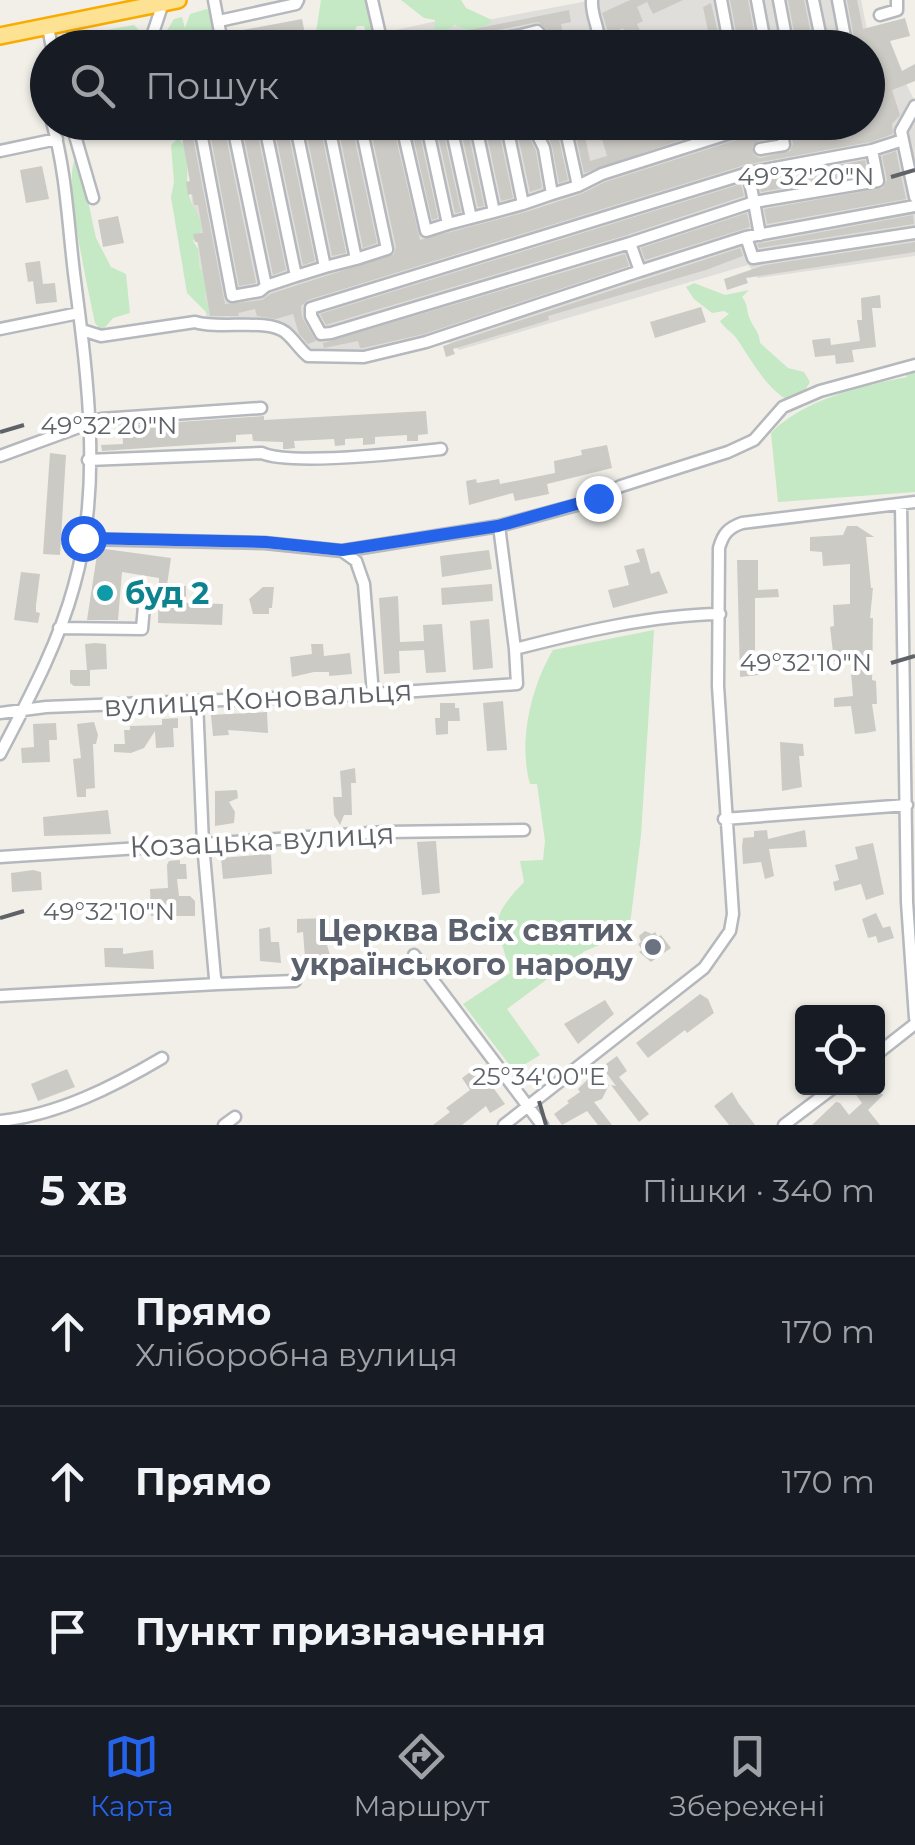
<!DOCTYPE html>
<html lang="uk">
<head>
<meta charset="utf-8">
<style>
	body { margin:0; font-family:Montserrat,sans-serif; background:#20242c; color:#f1f3f6 }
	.controls { position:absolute; right:30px; bottom:30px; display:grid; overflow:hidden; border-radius:10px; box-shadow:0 2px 8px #0004 }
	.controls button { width:90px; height:90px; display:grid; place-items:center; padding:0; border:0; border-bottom:2px solid #363941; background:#171b24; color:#f1f3f6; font:50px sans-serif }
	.stop { position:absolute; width:30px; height:30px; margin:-22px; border:8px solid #2563eb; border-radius:50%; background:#fff }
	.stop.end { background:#2563eb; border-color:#fff; box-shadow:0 2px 10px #0008 }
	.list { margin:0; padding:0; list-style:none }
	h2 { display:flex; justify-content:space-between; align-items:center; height:130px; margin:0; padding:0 40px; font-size:42px }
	h2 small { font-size:32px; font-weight:400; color:#9ea1a6 }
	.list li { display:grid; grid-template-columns:65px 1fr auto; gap:30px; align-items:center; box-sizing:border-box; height:150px; padding:0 40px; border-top:2px solid #363941 }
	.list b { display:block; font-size:38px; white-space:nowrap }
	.list p { margin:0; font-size:32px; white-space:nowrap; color:#9ea1a6 }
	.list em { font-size:32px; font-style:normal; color:#9ea1a6 }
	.icon { flex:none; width:55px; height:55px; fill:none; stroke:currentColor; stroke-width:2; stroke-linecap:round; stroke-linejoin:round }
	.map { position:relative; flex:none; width:915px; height:1125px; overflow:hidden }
	.search { position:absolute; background:#171b24; box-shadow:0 2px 8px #0004; left:30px; right:30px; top:30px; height:110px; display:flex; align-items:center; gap:25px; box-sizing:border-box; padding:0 35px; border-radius:55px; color:#9ea1a6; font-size:38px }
	.sheet { height:580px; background:#171b24 }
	nav { display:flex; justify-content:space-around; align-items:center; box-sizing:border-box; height:140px; border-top:2px solid #363941; background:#171b24; font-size:28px; color:#9ea1a6 }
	nav a { display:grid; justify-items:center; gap:5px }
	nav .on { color:#2563eb }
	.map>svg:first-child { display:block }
	.industrial { fill:#e0deda }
	.green { fill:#c5e8c5 }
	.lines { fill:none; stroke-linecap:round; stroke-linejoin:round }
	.stream { stroke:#aadaff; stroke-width:2.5 }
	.building { fill:#cccac5 }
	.minor-casing { stroke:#b5b8bc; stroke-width:15 }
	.highway-casing { stroke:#f9ab00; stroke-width:20 }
	.minor { stroke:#fff; stroke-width:10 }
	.highway { stroke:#fde293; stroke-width:15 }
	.route { stroke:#2563eb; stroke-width:12 }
	.ticks { fill:none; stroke:#5f6368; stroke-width:4 }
	.culture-dot { fill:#0f9aa8; stroke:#fff; stroke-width:4 }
	.worship-dot { fill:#6b7280; stroke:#fff; stroke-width:4 }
	.labels { text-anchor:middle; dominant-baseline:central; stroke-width:8; stroke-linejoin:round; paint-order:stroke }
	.culture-label { font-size:30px; font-weight:bold; fill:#0d838f; stroke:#fff; text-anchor:start }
	.street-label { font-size:30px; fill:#5f6368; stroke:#fff }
	.worship-label { font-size:30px; font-weight:bold; fill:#5b616d; stroke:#fff; text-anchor:end }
	.ticks-label { font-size:25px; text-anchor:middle; fill:#5f6368; stroke:#fff; stroke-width:8; stroke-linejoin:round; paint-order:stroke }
</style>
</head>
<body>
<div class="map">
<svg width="915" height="1125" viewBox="0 0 915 1125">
	<rect width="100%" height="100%" fill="#f1efe8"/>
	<path class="industrial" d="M593,0H861L876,73L898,67L915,102V256L758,278L748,265L459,350L439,336L363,355L314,354L306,345L297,342L291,330L281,325L207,321L182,123L586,122L591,140L587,123L868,122V48L319,47L437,21L439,29Z"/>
	<path class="green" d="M321,0H370L376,11L375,34L367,36L364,26H357L352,36L354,47L318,48L316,32Z
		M401,0H461L466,8L492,20L490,24L471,31L455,25L439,35L434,34L435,20L424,18Z
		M207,9L211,13L218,47H163V37L174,19L182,17L185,28L190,14Z
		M134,25L144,36L139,47H75L67,37Z
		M178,138C193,151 185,174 188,192C191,206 202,216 202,230L193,241L198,249L200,269L214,271L211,290L204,297L209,306V315L187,293L171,197L174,182L171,145Z
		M75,159H79L96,238L111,267L126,274L130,313L113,318L102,331L95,323C89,292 63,182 75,159Z
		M694,283L725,295L749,290L742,297C748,305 746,308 749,317C753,328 759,330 760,343L788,368L804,372L810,382L801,397L789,401C765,387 752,361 737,339C732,332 725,329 720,321L729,314L724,311L712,313L694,299L686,287Z
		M915,366V492L778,502L771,433C804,399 862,386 907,377L904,372Z
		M654,630L641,835L629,933L585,951L507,1009L540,1055L514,1071L463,1004L510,973C498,922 485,923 524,882L520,861L543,860L545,841L537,784H530C518,742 531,687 553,650Z"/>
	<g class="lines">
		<path class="stream" d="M910,373L915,371"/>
	</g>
	<path class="building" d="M630,0H683L653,14L647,2L637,7L643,21L637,24L644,39L651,37L655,48H625L631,45L623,28L609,35L602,13Z
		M730,0H748L757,48H739Z
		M788,0H804L814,48H797Z
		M847,0H857L863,29L905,18L910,36L890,41L902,71L915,64V81L892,90L900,115L892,124L893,134L870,142L745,165L308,300L301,306L302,317L316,341L308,344L299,334L293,314L276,319L257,316L255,309L238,313L239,316H210L198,242H195L193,234L203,233L198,205H194L192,194L188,195L186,182L190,181L181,132L185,131L184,122H190L225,304L262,300L270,294L394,254L396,247L369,122H392L420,240L526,212L581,194L605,182L749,136L756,133L754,122H771L774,138L758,141L752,147L754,155L760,158L790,151L793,144L789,122H797L798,127L822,122H868V116L876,114L870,94L878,92L873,76L868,77V48H856Z
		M711,3L719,37L721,48H702L698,34L708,31L703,7Z
		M569,10L571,22L561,24L566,48H555L551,33L538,22L457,38L450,44L434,48H392L390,40L433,30L434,37Z
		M302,19L305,34L252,38L234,45L232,32Z
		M208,122H223L256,283L239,286Z
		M241,122H255L286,270L273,275Z
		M273,122H286L315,261L303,265Z
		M304,122H319L346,253L332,256Z
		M337,122H351L377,243L363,248Z
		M410,122H417L438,218L432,220Z
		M435,122H441L461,212L455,213Z
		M459,122H466L484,206L478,207Z
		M484,122H497L513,198L501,201Z
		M515,122H529V137L536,151L542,188L530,192Z
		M547,122H555L568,180L559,183L552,146L546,132Z
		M573,122H582L590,161L607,156L599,129L619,122H655L656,128L667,123L672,133L701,122L704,132L584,173Z
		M896,151L906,199L767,224L764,209L883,188L887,180L882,156Z
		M865,160L868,174L761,192L758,180Z
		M42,166L49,199L26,203L20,170Z
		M741,184L744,196L627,235L329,324L326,325L320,314Z
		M747,213L750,227L645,260L641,248Z
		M913,215L914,224L759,248L757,244Z
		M118,216L124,243L103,247L98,220Z
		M915,242V252L746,278L748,283L727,290L724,279L765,265Z
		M740,248L743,256L706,270L548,316L549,320L453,349L455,354L446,357L443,346Z
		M625,254L629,266L424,334L363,348H360L358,341L324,348L323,343Z
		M40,261L43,284L55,283L57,302L36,304L33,281L28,282L25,263Z
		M880,295L881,308H872L876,347L852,350L854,362L836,364L835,355L815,357L812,340L830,338L831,345L860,341L857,320H862L861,298Z
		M701,307L706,322L655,338L650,322Z
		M426,411L428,434L418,435V441H407V435L375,437V444L363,445V438L345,439V445L335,446L334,439L294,441L295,448L287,449H283V442L253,441L252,434L236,435V442L102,451L101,445L123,444L122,426L264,416V420Z
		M607,445L612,468L547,484L549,494L515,501L513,493L469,505L466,481L476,479L477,483L499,479L500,484L555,473L554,461L582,455L581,450Z
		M50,453L66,455L60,555L43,554Z
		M847,526H857L874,537H866L871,588H873L870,618H873L872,680L876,681L877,704H872L876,731L866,733L855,734L851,706L834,707V698L853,696L850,660L834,661L830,627L834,626L833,605L850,604V564L823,566L822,552L810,551V537L843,535Z
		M98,548L171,558L167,585L186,586V603L223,604L222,625L158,623L159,578L122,572L118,620H87Z
		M644,548L651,574L659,571L668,593L613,608L608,590L629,585L624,566L640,562L636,550Z
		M489,550L492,569L442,577L440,556Z
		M737,560H758V590L778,589L779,597L755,598V653H758L759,675L740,677Z
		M21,572L40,574L36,605V612L40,613L38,623L14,620Z
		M492,584L493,601L442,605L441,588Z
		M263,587H274L272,608H269V614H253L249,599Z
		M398,596L400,642L424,641L423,625L442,624L446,672L426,673L424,650L399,651L400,673L384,674L379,598Z
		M489,619L493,668L473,670L470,621Z
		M95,643L106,644L107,669L90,670V686H74L70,683V670H87L85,644Z
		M311,644H323L324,656L350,653L352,674L329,676V672H314L292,677L290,657L312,654Z
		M503,701L507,750L487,751L483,703Z
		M440,703H455V708H459L460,721H448V734L436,735L435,718H440Z
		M267,712L268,733L228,730L229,735L213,736L211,715Z
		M178,718V728H173L174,747L156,748L155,731L144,748L131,753L114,752V744H125L124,730H130V726L162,725V719Z
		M94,722L98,735L96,744H93L95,788L86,789V797H77L73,759L81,758L77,724Z
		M56,723L57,740H49L50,762L22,763L21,748L34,747L33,724Z
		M780,742L803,744L804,756H799L802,787L782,791Z
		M355,768L356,783H351L352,815H344L340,825L334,815L333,797H342L340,771Z
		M237,790L238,798L229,802L235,812L234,823L215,826V791Z
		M108,810L111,834L44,836L43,817Z
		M767,830L768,839L805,830L807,847L769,849L774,876L765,879L761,862L743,864L742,847L743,838L754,837V831Z
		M436,841L440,893L422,895L417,842Z
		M873,843L884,894L866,900L861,884L835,891L833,882L839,880L835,865L858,859L855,847Z
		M266,854L271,855L272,874L223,879L221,858Z
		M180,860V864H186L187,879H177L179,896H190L195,901V916H151L150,889L168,888L167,865L169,861Z
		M33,870L41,872L42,890L12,892L11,873Z
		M876,913L883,928L890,926L894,938L878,943L876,936L868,938L862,919Z
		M328,918L330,940L327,945L330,955L305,958L303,932L297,933V919Z
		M270,927L271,942H279L281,963L260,961L259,929Z
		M645,931L652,934L655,932L658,937L661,935L671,948L651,962L639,952L642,950L638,944L641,942L639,936Z
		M104,948H123V954L153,950L154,969L105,967Z
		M700,994L708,999L714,1013L687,1033L685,1030L648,1058L636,1043Z
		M605,1000L614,1014L578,1044L564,1024Z
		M617,1056L627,1071L619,1077L649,1114L639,1122L611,1085L616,1086L602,1067Z
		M67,1069L75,1087L38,1101L31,1084Z
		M473,1070L487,1089L492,1086L505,1104L490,1113L486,1106L462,1125H433L450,1112L446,1108L470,1090L462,1078Z
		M590,1077L594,1082L609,1085L602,1099L594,1102L612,1125H598L587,1111L562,1125L554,1114L569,1103L567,1101L580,1092L578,1089Z
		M860,1088H876L883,1095L868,1110L880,1125H812L836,1102L840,1103L849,1115L862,1103L854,1092Z
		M732,1092L739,1104L755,1125H729L714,1106Z"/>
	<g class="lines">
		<g class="minor-casing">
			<path id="minor" d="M214,0L223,48
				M372,0L383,48
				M592,0C591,20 602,28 597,48
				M721,0L730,48
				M757,0L766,48
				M779,0L788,48
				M813,0L823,48
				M838,0L847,48
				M880,15L897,10V0
				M219,21L296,4L298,0
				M48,27L52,48
				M521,35L537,31L544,38L546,48
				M489,41L521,35L523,48
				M458,47L490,43
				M148,48L163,3
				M249,48L254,47
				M48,79V98
				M915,106L901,131L915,197
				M71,122L93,198
				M199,122L232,296L260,291L266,286
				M232,122L266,286L296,276L264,122
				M295,122L325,267L296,276
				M401,122L426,231L448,224L426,122
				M710,122L714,138
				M760,149L784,145L780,122
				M872,150L748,173L754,202L878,181L872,150L903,140
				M0,151L57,139
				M578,186L602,174L746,128L745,122
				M552,194L578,186L564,122
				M523,204L552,194L544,148L537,134L538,122
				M915,206L746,237L753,258L915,233
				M494,212L523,204L506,122
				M471,218L494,212L475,122
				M448,224L471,218L450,122
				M746,237L640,271L630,243L754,202L760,235
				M630,243L331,333L321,334L311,316V308L748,173
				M356,259L387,249L360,122
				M325,267L356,259L328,122
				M0,329L79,313
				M82,330L101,336L195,322C221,330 265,318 285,332C294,339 299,349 308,356L364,357L426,342L640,271
				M0,456L101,419L261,408
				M88,460L262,453C290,466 405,453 441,449
				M901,504L907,902L915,1018
				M83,539L265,543L342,551L356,561L364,584L373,694
				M342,551L499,526
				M59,628L142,629L144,606
				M515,649L499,526L588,502L621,486L728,452L754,440L783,407L820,391L915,365
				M197,701L203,844L215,978L218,984L295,981
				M0,713L46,707L373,694L517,684L515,649C581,632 651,615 720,614
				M0,754C28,700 58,645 74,586C102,488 88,381 75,281C68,228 67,175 52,122
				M724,819L907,805
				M0,857L386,832L524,830
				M414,955L542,1125
				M0,996L218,984
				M878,1053L915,1024
				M0,1121C57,1115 113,1087 162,1058
				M224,1125L235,1117
				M504,1125L704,968L730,931L733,914L718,686L719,548C723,534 728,528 742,523L915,502
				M784,1125L833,1088"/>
		</g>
		<g class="highway-casing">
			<path id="highway" d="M0,36L178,0"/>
		</g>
		<use href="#minor" class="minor"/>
		<use href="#highway" class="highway"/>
	</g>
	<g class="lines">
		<path class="route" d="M83,538L265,542L342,550L498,526L598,498"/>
	</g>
	<path class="ticks" d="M891,177L915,170M0,432L24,425M891,663L915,656M0,918L24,911M539,1101L546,1125"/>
	<circle class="culture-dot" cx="105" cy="593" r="10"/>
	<circle class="worship-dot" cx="653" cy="947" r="10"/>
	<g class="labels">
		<g class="culture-label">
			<text x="125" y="593">буд 2</text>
		</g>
		<g class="street-label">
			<text transform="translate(258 698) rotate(-3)">вулиця Коновальця</text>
			<text transform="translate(262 840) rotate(-3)">Козацька вулиця</text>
		</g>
		<g class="worship-label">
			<text x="633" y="930">Церква Всіх святих<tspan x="633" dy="34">українського народу</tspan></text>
		</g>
	</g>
	<g class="ticks-label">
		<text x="806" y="185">49°32'20"N</text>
		<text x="109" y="434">49°32'20"N</text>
		<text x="806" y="671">49°32'10"N</text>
		<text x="109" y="920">49°32'10"N</text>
		<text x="539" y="1085">25°34'00"E</text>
	</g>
</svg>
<div class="controls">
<button><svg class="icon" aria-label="locate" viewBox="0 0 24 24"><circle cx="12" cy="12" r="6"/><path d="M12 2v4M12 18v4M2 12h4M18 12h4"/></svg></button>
</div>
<div class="stop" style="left:83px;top:538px"></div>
<div class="stop end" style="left:598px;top:498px"></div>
<div class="search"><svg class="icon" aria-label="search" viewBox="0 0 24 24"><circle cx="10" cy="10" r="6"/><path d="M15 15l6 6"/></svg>Пошук</div>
</div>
<section class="sheet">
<h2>5 хв<small>Пішки · 340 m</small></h2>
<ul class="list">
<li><svg class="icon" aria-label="ahead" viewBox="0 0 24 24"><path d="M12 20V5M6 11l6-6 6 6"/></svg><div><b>Прямо</b><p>Хліборобна вулиця</p></div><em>170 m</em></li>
<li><svg class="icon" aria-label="ahead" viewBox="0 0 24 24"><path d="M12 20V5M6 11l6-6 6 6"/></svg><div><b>Прямо</b></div><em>170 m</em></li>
<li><svg class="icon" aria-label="arrive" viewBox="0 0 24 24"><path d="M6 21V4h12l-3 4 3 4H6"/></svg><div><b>Пункт призначення</b></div></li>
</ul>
</section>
<nav>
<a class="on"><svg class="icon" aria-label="map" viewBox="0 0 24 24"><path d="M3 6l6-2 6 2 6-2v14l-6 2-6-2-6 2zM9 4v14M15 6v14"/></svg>Карта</a>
<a><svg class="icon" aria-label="directions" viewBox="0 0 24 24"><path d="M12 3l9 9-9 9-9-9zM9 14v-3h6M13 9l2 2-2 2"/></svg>Маршрут</a>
<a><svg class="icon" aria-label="saved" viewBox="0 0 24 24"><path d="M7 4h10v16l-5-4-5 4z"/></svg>Збережені</a>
</nav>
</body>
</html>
